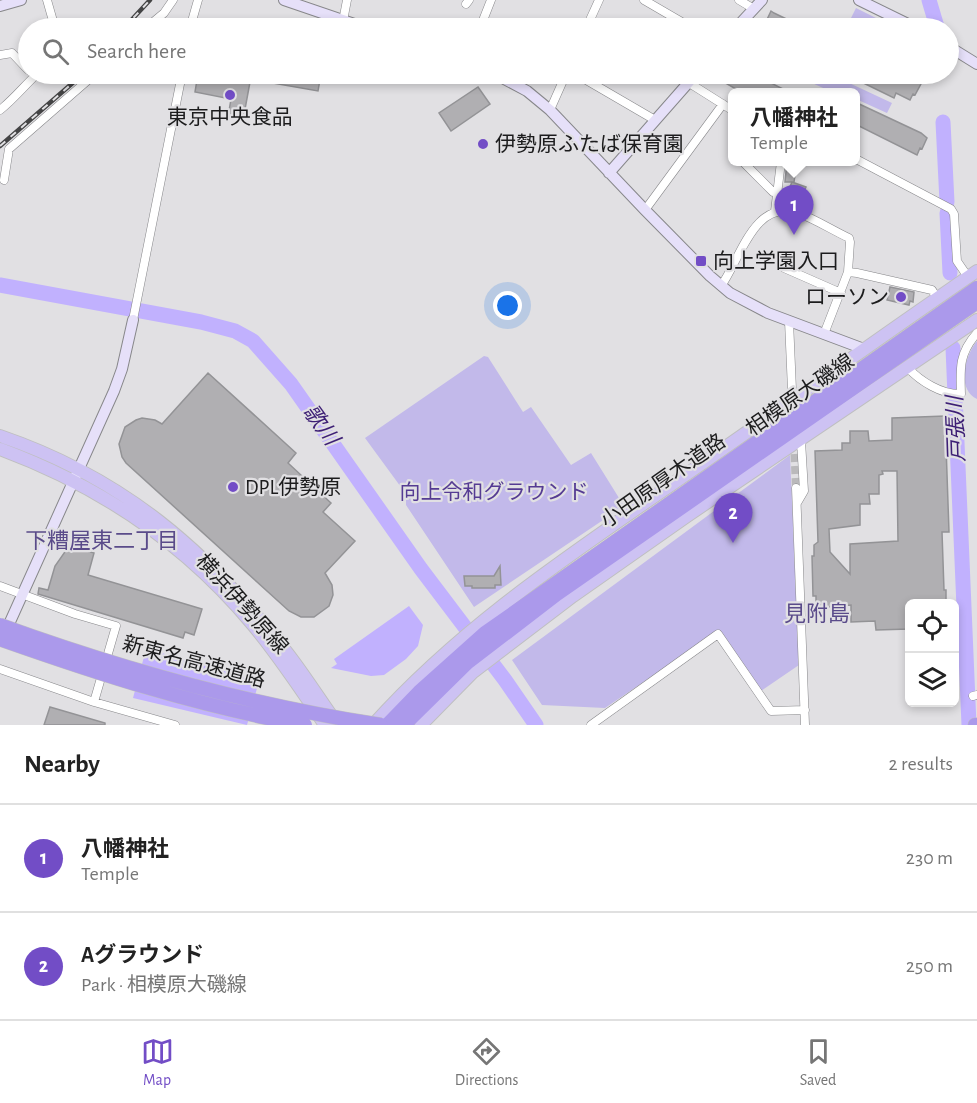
<!DOCTYPE html>
<html lang="en">
<head>
<meta charset="utf-8">
<style>
	body { margin:0; font-family:"Alegreya Sans","Noto Sans JP",sans-serif; background:#f6f6f6; color:#222 }
	.controls { position:absolute; right:18px; bottom:18px; display:grid; overflow:hidden; border-radius:9px; box-shadow:0 3px 9px #0003 }
	.controls button { width:54px; height:54px; display:grid; place-items:center; padding:0; border:0; border-bottom:2px solid #e0e0e0; background:#fff; color:#222; font:30px sans-serif }
	.you { position:absolute; left:508px; top:306px; width:21px; height:21px; margin:-15px; border:4px solid #fff; border-radius:50%; background:#1a73e8; box-shadow:0 0 0 9px #1a73e833 }
	.badge { display:grid; place-items:center; width:39px; height:39px; border-radius:50%; background:#724dc6; color:#fff; font-size:20px; font-weight:700 }
	.pin { position:absolute; translate:-50% -50px; filter:drop-shadow(0 2px 3px #0008) }
	.pin::after { content:''; position:absolute; top:32px; width:21px; height:18px; background:inherit; clip-path:polygon(0 0,100% 0,50% 100%) }
	.popup { position:absolute; left:728px; top:88px; width:132px; height:78px; box-sizing:border-box; display:grid; place-content:center; border-radius:9px; background:#fff; filter:drop-shadow(0 2px 4px #0005); font-size:20px; white-space:nowrap; color:#767676 }
	.popup b { font-size:22px; color:#222 }
	.popup::after { content:''; position:absolute; left:50%; top:100%; margin-left:-12px; border:12px solid transparent; border-top-color:#fff }
	.list { margin:0; padding:0; list-style:none }
	h2 { display:flex; justify-content:space-between; align-items:center; height:78px; margin:0; padding:0 24px; font-size:26px }
	h2 small { font-size:20px; font-weight:400; color:#767676 }
	.list li { display:grid; grid-template-columns:39px 1fr auto; gap:18px; align-items:center; box-sizing:border-box; height:108px; padding:0 24px; border-top:2px solid #e0e0e0 }
	.list b { display:block; font-size:22px; white-space:nowrap }
	.list p { margin:0; font-size:20px; white-space:nowrap; color:#767676 }
	.list em { font-size:20px; font-style:normal; color:#767676 }
	.icon { flex:none; width:33px; height:33px; fill:none; stroke:currentColor; stroke-width:2; stroke-linecap:round; stroke-linejoin:round }
	.map { position:relative; flex:none; width:977px; height:725px; overflow:hidden }
	.search { position:absolute; background:#fff; box-shadow:0 3px 9px #0003; left:18px; right:18px; top:18px; height:66px; display:flex; align-items:center; gap:15px; box-sizing:border-box; padding:0 21px; border-radius:33px; color:#767676; font-size:22px }
	.sheet { height:294px; background:#fff }
	nav { display:flex; justify-content:space-around; align-items:center; box-sizing:border-box; height:84px; border-top:2px solid #e0e0e0; background:#fff; font-size:16px; color:#767676 }
	nav a { display:grid; justify-items:center; gap:3px }
	nav .on { color:#724dc6 }
	.map>svg:first-child { display:block }
	.green { fill:#c2b9ea }
	.water { fill:#c1b1fe }
	.lines { fill:none; stroke-linecap:round; stroke-linejoin:round }
	.river { stroke:#c1b1fe; stroke-width:15 }
	.building { fill:#b0afb2; stroke:#939396; stroke-width:1.5; fill-rule:evenodd }
	.street-tunnel { stroke:#bab9bb; stroke-width:8; stroke-dasharray:8 4; stroke-linecap:butt }
	.street-casing { stroke:#87878a; stroke-width:9 }
	.secondary-casing { stroke:#87878a; stroke-width:12 }
	.primary-casing { stroke:#bfbfc0; stroke-width:14 }
	.highway-casing { stroke:#bfbfc0; stroke-width:15 }
	.street { stroke:#fff; stroke-width:8 }
	.secondary { stroke:#e6e0f9; stroke-width:10 }
	.primary { stroke:#cdc2f3; stroke-width:12 }
	.highway { stroke:#ab99eb; stroke-width:14 }
	.rail-casing { stroke:#444445; stroke-width:4.5 }
	.rail { stroke:#e1e0e3; stroke-width:2; stroke-dasharray:7; stroke-linecap:butt }
	.highway-bridge-casing { stroke:#bfbfc0; stroke-width:15; stroke-linecap:butt }
	.highway-bridge { stroke:#ab99eb; stroke-width:14 }
	.poi-dot { fill:#724dc6; stroke:#e1e0e3; stroke-width:2 }
	.labels { text-anchor:middle; dominant-baseline:central; stroke-width:4.5; stroke-linejoin:round; paint-order:stroke }
	.poi-label { font-size:21px; fill:#1c1c1d; stroke:#e1e0e3; text-anchor:start }
	.street-label { font-size:21px; fill:#1c1c1d; stroke:#e1e0e3 }
	.park-label { font-size:21px; fill:#553b93; stroke:#e1e0e3 }
	.water-label { font-size:22px; font-style:italic; fill:#3d1f75; stroke:#e1e0e3 }
	.neighbourhood-label { font-size:22px; fill:#5a4b8a; stroke:#e1e0e3 }
</style>
</head>
<body>
<div class="map">
<svg width="977" height="725" viewBox="0 0 977 725">
	<rect width="100%" height="100%" fill="#e1e0e3"/>
	<path class="green" d="M856,8L896,28H846Z
		M782,74H830L892,103L887,113L856,99V92H832L801,78L794,80Z
		M977,341V399C956,389 965,355 977,341Z
		M484,356L488,357L523,412L531,407L571,465L591,453L624,506L474,607L406,505V494L365,438Z
		M790,455L799,665L761,691L719,631L605,708L542,705L512,660Z"/>
	<path class="water" d="M409,606L423,625L418,646L406,659L384,675L371,676L331,668L337,664L334,659Z
		M158,652L259,681L247,725L133,698L145,653L156,656Z"/>
	<g class="lines">
		<path class="river" d="M929,0L937,27
			M943,122L947,202
			M947,213L950,273
			M0,285L201,322L235,331L253,341L291,384L421,569L505,680L536,725
			M953,348L969,725"/>
	</g>
	<path class="building" d="M771,11L774,13L805,28H763Z
		M198,74L250,82L243,120L228,117L231,99L195,92Z
		M239,74H321L318,91L239,77Z
		M710,74H753L791,93H734L736,89Z
		M845,74H898L903,76L904,74H909L923,80L915,95L913,94L910,100L896,93L894,98Z
		M478,87L490,104L451,131L439,113Z
		M855,102L921,133L927,138L922,149L920,148L917,155L855,124Z
		M787,162H797L794,182H785Z
		M792,182L806,187L801,199L787,194Z
		M890,287L914,292L913,302L910,301L909,305L887,300Z
		M208,373L296,453L288,463L331,503L323,512L355,541L325,573L332,585L333,595L329,606L314,617H301L289,611L126,463L122,457L119,444L125,427L136,420L142,418L155,420L162,424Z
		M945,416L949,532H942L944,590H946V603H909V629L876,630L875,621L851,622V605L829,607L816,606V596H813L812,556H814V545L818,542L815,451L842,450V443H850V431H868L869,441L892,440V418ZM882,471H897L898,541L850,544V574L830,552L829,529L860,525V504H870L869,494H879V475L883,474Z
		M69,546L94,553L88,575L202,609L194,635L185,632L183,638L38,594L39,588L48,590L55,566Z
		M500,566L501,585H495V588H472V586H465L464,576H494Z
		M50,707L105,723V725H44Z"/>
	<g class="lines">
		<path class="street-tunnel" d="M794,442L796,488"/>
		<g class="street-casing">
			<path id="street" d="M47,0L55,28
				M599,0L589,22L599,28
				M644,0L692,28
				M739,0L754,9
				M466,4L469,0
				M343,21L347,0
				M146,28L164,13L173,0
				M190,28L198,0
				M480,28L491,0
				M0,55L12,53L28,70
				M576,74L655,120
				M675,74L732,110
				M517,84L521,74
				M0,110C14,99 24,86 37,74
				M550,110L566,74
				M856,159L951,209L954,214L957,261L968,277
				M743,162L773,192H776
				M4,180L9,149L95,74
				M645,210L723,104
				M775,211L781,162
				M784,268L841,293
				M848,272L857,273L932,290L937,298
				M721,286C740,260 754,198 798,213C815,219 832,230 849,238L850,242L848,272L824,334
				M133,320L182,74
				M789,321L792,390
				M908,368C920,381 942,395 961,394C960,368 959,353 977,333
				M796,488L805,725
				M797,503L804,491L801,441
				M0,586L75,614L116,626L94,702
				M0,669L94,702L175,725
				M973,696L977,695
				M591,725L718,634L771,711L805,710"/>
		</g>
		<g class="secondary-casing">
			<path id="secondary" d="M284,0L366,28
				M859,0L916,28
				M0,6L21,0
				M736,28L762,0
				M948,46L977,64
				M495,74L527,91L550,110L645,210L710,276L730,293L768,313L864,349
				M609,173L696,74
				M5,633L114,391L122,369L133,320"/>
		</g>
		<g class="primary-casing">
			<path id="primary" d="M0,436C123,478 205,549 285,650C304,674 320,700 338,725
				M0,449C100,486 185,543 253,625C279,656 302,691 325,725
				M373,725C465,622 579,549 691,471C787,405 881,336 977,271
				M421,725L472,673L573,596L687,516L977,320"/>
		</g>
		<g class="highway-casing">
			<path id="highway" d="M387,725L419,692L485,633L977,288
				M404,725L467,663L557,594L977,302
				M975,725H977"/>
		</g>
		<use href="#street" class="street"/>
		<use href="#secondary" class="secondary"/>
		<use href="#primary" class="primary"/>
		<use href="#highway" class="highway"/>
		<g class="rail-casing">
			<path id="rail" d="M124,28L150,0
				M0,146L83,74"/>
		</g>
		<use href="#rail" class="rail"/>
		<g class="highway-bridge-casing">
			<path id="highway-bridge" d="M0,625C124,670 251,705 381,725
				M0,639C99,674 201,707 305,725"/>
		</g>
		<use href="#highway-bridge" class="highway-bridge"/>
	</g>
	<g class="poi-dot">
		<circle cx="230" cy="95" r="6"/>
		<circle cx="483" cy="144" r="6"/>
		<rect x="695" y="255" width="12" height="12" rx="3"/>
		<circle cx="901" cy="297" r="6"/>
		<circle cx="233" cy="487" r="6"/>
	</g>
	<g class="labels">
		<g class="poi-label">
			<text x="230" y="117" text-anchor="middle">東京中央食品</text>
			<text x="495" y="144">伊勢原ふたば保育園</text>
			<text x="713" y="261">向上学園入口</text>
			<text x="889" y="297" text-anchor="end">ローソン</text>
			<text x="245" y="487">DPL伊勢原</text>
		</g>
		<g class="street-label">
			<text transform="translate(800 395) rotate(-35)">相模原大磯線</text>
			<text transform="translate(663 481) rotate(-35)">小田原厚木道路</text>
			<text transform="translate(242 604) rotate(48)">横浜伊勢原線</text>
			<text transform="translate(194 662) rotate(15)">新東名高速道路</text>
		</g>
		<g class="park-label">
			<text x="494" y="492">向上令和グラウンド</text>
		</g>
		<g class="water-label">
			<text transform="translate(321 425) rotate(54)">歌川</text>
			<text transform="translate(956 429) rotate(-92)">戸張川</text>
		</g>
		<g class="neighbourhood-label">
			<text x="102" y="541">下糟屋東二丁目</text>
			<text x="817" y="614">見附島</text>
		</g>
	</g>
</svg>
<div class="controls">
<button><svg class="icon" aria-label="locate" viewBox="0 0 24 24"><circle cx="12" cy="12" r="6"/><path d="M12 2v4M12 18v4M2 12h4M18 12h4"/></svg></button>
<button><svg class="icon" aria-label="layers" viewBox="0 0 24 24"><path d="M12 4l9 5-9 5-9-5zM3 14l9 5 9-5"/></svg></button>
</div>
<div class="you"></div>
<div class="pin badge" style="left:794px;top:235px">1</div>
<div class="popup"><b>八幡神社</b>Temple</div>
<div class="pin badge" style="left:733px;top:543px">2</div>
<div class="search"><svg class="icon" aria-label="search" viewBox="0 0 24 24"><circle cx="10" cy="10" r="6"/><path d="M15 15l6 6"/></svg>Search here</div>
</div>
<section class="sheet">
<h2>Nearby<small>2 results</small></h2>
<ul class="list">
<li><span class="badge">1</span><div><b>八幡神社</b><p>Temple</p></div><em>230 m</em></li>
<li><span class="badge">2</span><div><b>Aグラウンド</b><p>Park · 相模原大磯線</p></div><em>250 m</em></li>
</ul>
</section>
<nav>
<a class="on"><svg class="icon" aria-label="map" viewBox="0 0 24 24"><path d="M3 6l6-2 6 2 6-2v14l-6 2-6-2-6 2zM9 4v14M15 6v14"/></svg>Map</a>
<a><svg class="icon" aria-label="directions" viewBox="0 0 24 24"><path d="M12 3l9 9-9 9-9-9zM9 14v-3h6M13 9l2 2-2 2"/></svg>Directions</a>
<a><svg class="icon" aria-label="saved" viewBox="0 0 24 24"><path d="M7 4h10v16l-5-4-5 4z"/></svg>Saved</a>
</nav>
</body>
</html>
